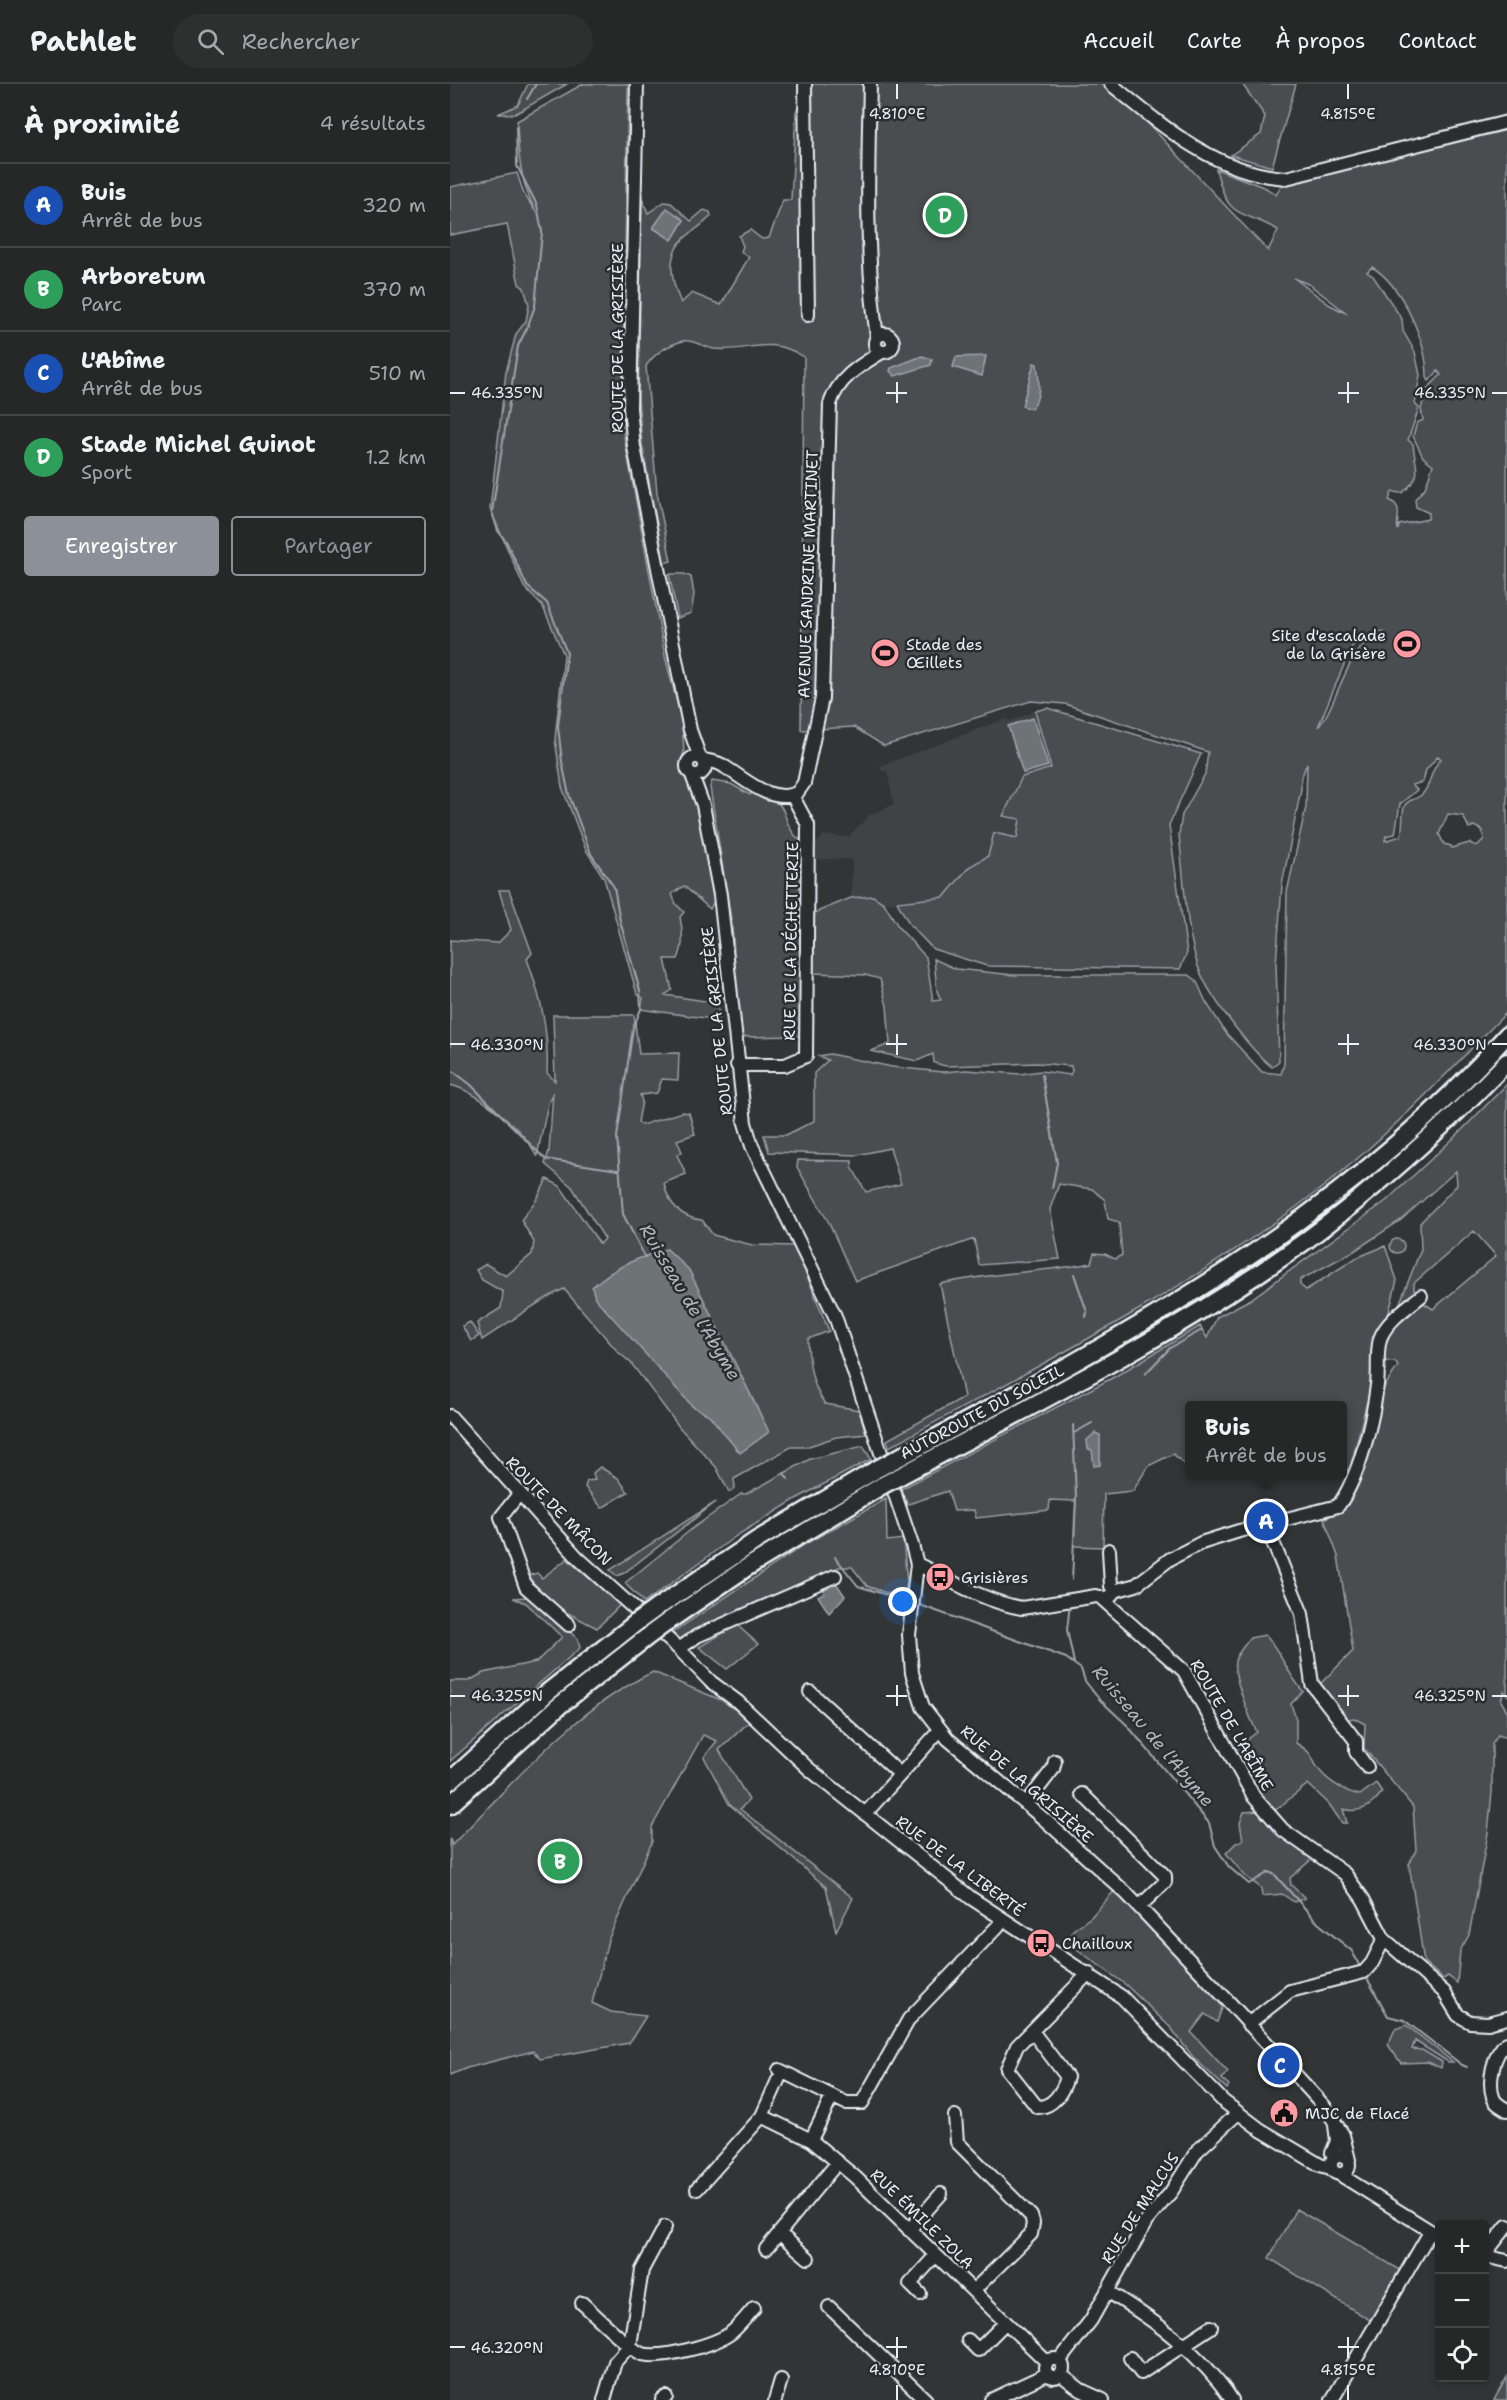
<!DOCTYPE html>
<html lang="fr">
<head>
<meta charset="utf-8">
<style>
	body { margin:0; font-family:"Shantell Sans",sans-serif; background:#2e3030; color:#f1f3f6 }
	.controls { position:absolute; right:18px; bottom:18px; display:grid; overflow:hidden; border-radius:6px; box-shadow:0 3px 9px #0003 }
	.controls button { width:54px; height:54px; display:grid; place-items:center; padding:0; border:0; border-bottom:2px solid #424445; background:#262828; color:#f1f3f6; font:30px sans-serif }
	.you { position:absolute; left:453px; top:1518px; width:21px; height:21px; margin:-15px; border:4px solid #fff; border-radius:50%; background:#1a73e8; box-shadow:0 0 0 9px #1a73e833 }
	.badge { display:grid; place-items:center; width:39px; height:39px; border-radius:50%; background:#8c9099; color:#fff; font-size:20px; font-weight:700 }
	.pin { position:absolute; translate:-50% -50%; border:3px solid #fff; box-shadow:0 2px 6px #0006 }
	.popup { position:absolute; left:735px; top:1317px; width:162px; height:78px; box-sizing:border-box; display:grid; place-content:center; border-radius:6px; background:#262828; filter:drop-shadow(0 2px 4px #0005); font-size:20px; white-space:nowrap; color:#a4a6a8 }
	.popup b { font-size:22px; color:#f1f3f6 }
	.popup::after { content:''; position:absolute; left:50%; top:100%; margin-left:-12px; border:12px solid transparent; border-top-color:#262828 }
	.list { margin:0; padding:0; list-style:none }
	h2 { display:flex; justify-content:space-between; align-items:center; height:78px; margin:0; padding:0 24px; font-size:26px }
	h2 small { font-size:20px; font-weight:400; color:#a4a6a8 }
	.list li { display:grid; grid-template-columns:39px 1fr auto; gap:18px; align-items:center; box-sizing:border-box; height:84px; padding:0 24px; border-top:2px solid #424445 }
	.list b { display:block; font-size:22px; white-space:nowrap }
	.list p { margin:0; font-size:20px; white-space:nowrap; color:#a4a6a8 }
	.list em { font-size:20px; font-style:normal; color:#a4a6a8 }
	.actions { display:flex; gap:12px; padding:18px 24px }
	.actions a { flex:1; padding:14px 0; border:2px solid #8c9099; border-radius:6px; text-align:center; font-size:21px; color:#8c9099 }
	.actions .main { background:#8c9099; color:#fff }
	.icon { flex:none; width:33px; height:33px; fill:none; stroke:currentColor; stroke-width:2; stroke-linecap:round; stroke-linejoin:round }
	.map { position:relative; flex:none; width:1057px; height:2316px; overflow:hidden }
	header { display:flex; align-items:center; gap:36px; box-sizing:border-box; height:84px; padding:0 30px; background:#262828; border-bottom:2px solid #424445 }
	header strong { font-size:28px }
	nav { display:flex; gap:33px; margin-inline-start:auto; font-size:21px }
	.search { width:420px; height:54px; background:#2e3030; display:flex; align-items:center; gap:15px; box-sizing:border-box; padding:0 21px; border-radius:33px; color:#a4a6a8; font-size:22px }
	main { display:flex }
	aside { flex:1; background:#262828 }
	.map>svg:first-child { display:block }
	.built { fill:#3f4244 }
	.green { fill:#494d4f; stroke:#989fa4; stroke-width:1.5; fill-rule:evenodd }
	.water { fill:#6e7376; stroke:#9fa5aa; stroke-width:1.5 }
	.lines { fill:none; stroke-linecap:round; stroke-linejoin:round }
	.stream { stroke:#9fa5aa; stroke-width:2 }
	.minor-casing { stroke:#e8f1f8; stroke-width:16 }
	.highway-casing { stroke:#e8f1f8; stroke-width:21 }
	.minor { stroke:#2a2d2e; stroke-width:12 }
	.highway { stroke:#2a2d2e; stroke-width:16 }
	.highway-bridge-casing { stroke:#e8f1f8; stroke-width:21; stroke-linecap:butt }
	.highway-bridge { stroke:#2a2d2e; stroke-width:16 }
	.ticks { fill:none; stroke:#e8f1f8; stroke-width:2 }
	.labels { text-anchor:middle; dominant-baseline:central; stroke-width:5; stroke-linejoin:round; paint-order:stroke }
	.street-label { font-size:16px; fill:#e8f1f8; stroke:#2a2d2e }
	.poi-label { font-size:16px; fill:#e8f1f8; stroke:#2a2d2e; text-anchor:start }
	.water-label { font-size:18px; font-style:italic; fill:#b1b8be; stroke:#2a2d2e }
	.ticks-label { font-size:15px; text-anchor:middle; fill:#e8f1f8; stroke:#2a2d2e; stroke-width:5; stroke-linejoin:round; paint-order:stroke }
</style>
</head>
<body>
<header>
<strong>Pathlet</strong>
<div class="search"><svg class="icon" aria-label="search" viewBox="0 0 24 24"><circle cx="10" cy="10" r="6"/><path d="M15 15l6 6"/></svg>Rechercher</div>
<nav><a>Accueil</a><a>Carte</a><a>À propos</a><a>Contact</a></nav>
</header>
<main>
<aside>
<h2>À proximité<small>4 résultats</small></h2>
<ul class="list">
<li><span class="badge" style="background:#1a4fb4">A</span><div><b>Buis</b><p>Arrêt de bus</p></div><em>320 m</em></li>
<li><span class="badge" style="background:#2e9e5b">B</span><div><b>Arboretum</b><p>Parc</p></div><em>370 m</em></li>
<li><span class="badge" style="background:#1a4fb4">C</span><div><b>L'Abîme</b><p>Arrêt de bus</p></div><em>510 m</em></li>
<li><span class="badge" style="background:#2e9e5b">D</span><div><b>Stade Michel Guinot</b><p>Sport</p></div><em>1.2 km</em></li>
</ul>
<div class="actions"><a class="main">Enregistrer</a><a>Partager</a></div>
</aside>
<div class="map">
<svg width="1057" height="2316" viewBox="0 0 1057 2316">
	<rect width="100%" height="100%" fill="#323536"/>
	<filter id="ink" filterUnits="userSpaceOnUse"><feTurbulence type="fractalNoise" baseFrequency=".0167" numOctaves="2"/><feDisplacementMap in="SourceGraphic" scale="12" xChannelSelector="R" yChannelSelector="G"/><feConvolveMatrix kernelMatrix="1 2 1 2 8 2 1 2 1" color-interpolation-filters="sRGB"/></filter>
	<g filter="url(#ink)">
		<path class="built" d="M585,627L601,684L572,693L553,731L570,735L567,754L544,749L538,772L524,780L494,813L437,819L428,818L423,812L401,814L402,775H366L364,760L372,754L373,751L398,753L420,731L444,720L437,687H431L430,682L555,635L561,637Z"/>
		<path class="green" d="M78,0H117L65,30H48L68,21Z
			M133,0H178L172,342L215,572L232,638L234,668L230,681L232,690L241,699L248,719L264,817L260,825L234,802L222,810L226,820L234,828L230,833C233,847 234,862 228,875H215L222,906L215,911L268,919L269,936L191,925L193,914L187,910L154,794L136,766L112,703L105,655L114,571L93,523L74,503L40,425L56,288L66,250L76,237L79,221L74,204L69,200L57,140L0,151V103L67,89L74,110L86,128C70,98 68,71 67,37Z
			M356,0H661L818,167L828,146C787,123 779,138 766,85L816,104L826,111L832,100L1057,46V928C996,990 938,1053 869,1106C737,1207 585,1284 439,1363L437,1356L514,1313L490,1200C540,1188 591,1189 641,1179L644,1169L655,1170L665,1175L672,1171L669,1138L658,1135L655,1116L642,1105L609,1100L600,1125L610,1175L529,1181L524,1155L405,1197L379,1139L347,1083L348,1076L402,1077V1083L416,1108L451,1100L440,1064L407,1071L319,1068L314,1051H336L364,1037V989L378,976L368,972L380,970L442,983L493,988L516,986L570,990L590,987L620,991L622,987L621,982L587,979L496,982L484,979L483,970L467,977L421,967L440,960L437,922L430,895L415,891L363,889L364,829L401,814L423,812L434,819L449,844L476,873L483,917L491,916L487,907L484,875L506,885L564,891H739L746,896L756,918L776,949L812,988L831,990L834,980L837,808L856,723L857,679L851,695V705L832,801L826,880L829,977L822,983C800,966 754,906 747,879C735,838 734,793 729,751L732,731L755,690L758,668L615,620L581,617L434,662L404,643L351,646L354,273C318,250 299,269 264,265C254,263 242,255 233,257C217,261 205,269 196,282L207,409L221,477L214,479L192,360L188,314L192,114L198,129L214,118L221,119L241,137L254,126L260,128L261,132C252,143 237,149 229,160C216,177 223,201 231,219L242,209L271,221L299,173L291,168L293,162L289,152L300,146L312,155L319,154L333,116H341L346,28ZM217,125L234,136L222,155L203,144ZM922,183C952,201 977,258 977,293L979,297L988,287L991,291L976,306L971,325L973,336L967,339L963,352L973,373L983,381L975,404L965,415L966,423L979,429L978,435L949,441L948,446C945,435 955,423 939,416L942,408L952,409C975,390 965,385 963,360L958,356L969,324L965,320L970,291L965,268L953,247L952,235L923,192L917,188ZM844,194L860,201L898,230L880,221ZM927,547L933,548L932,553C899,551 888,623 868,643L901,564L907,557ZM988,672L991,675C979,686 982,703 970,712C965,716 956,716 954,723C952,731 953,743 951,752L935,757L936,752L945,750L950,720L967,706L962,701L973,698L976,686ZM998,730L1013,732L1019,744L1024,742L1032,746L1034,755L1027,762L1019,759L1002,764L1001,762L994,760L989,750Z
			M792,0H846L822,83L781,71L811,50L815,32Z
			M234,490L241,493L244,510L241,529L228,534L219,490Z
			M597,624L751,670L719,741L737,869L730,885L537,882L483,865L460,841L447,818L494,813L519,783L538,772L544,749L567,754L570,735L553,732L572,693L601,684L585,627Z
			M262,697L281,700L300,711L303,707C310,710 319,713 326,717C338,726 333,743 351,757V952L290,953L282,842L260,703Z
			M49,806H59L82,869L77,875C91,913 99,948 97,989L105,997L103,931H184L189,970L229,969L228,996L212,995L207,1009L190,1011L192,1017L188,1038L192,1041L232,1028L239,1029L245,1050L227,1056L232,1068L227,1071L236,1090L214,1099C218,1120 231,1134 252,1136L263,1151L302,1161L345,1162L379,1247L358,1255C358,1278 362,1302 375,1320L409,1326L416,1350L386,1353L356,1363H341L284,1395L285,1404L279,1408L266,1383L230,1344L181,1279L168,1268L114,1205C84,1219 59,1239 32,1256L27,1239L51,1224L53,1208L32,1196L26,1186L36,1180L56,1192L82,1170L84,1158L71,1136L87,1115L97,1095L110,1102L150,1160L155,1155L122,1103L95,1080L99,1067L103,1008L98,1020L87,1072C83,1068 83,1064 80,1060C64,1039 26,1007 0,1001V856L48,859L61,846Z
			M1057,1000V1611L1054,1607L1051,1617L1057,1627V1654L1048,1651L1042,1660V1708L1038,1749L1019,1851L1010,1867L1007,1899L998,1892L993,1895L974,1878L959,1780L966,1766L963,1723L914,1664L915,1640L904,1634L895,1636L869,1601L903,1567L888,1472L874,1435L891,1427L904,1399L933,1305L948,1282L945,1278L933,1277C936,1244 948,1238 972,1218L983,1225L1046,1172L1024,1147L964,1199V1209L947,1226L971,1165L970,1139L1007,1101L1006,1087L951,1136L904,1167L850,1196V1201L856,1206L906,1174L935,1162L947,1196L899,1390L893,1377L892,1322H740L739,1384L723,1370L698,1382L683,1407L654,1410L653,1463L624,1462L626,1417L600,1416L599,1426L526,1434L524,1426L504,1427L498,1407L458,1420L449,1406L664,1293L750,1242L757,1254L767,1233L801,1215L936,1117L1007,1051Z
			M940 1162a7 7 0 1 1 14 0a7 7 0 1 1-14 0Z
			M20,1238L29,1252L21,1257L12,1242Z
			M413,1362L421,1375L346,1415L286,1452L194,1519L175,1499L243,1444L291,1410H296L360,1375Z
			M150,1383L168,1394L178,1408L152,1424L135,1403L137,1397L145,1396L143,1389Z
			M436,1415L437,1457L453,1455L457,1498L454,1515L417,1502L402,1483H389L244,1549L233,1558L222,1549L357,1459Z
			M266,1418L174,1489L167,1492L160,1486Z
			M117,1475L170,1521L147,1544L106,1523L77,1492L87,1489L92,1494Z
			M77,1513L128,1555L130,1564L0,1677V1597H19L33,1589L86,1578L112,1553L76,1519L63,1514Z
			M287,1541L308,1560L277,1585L249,1563Z
			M815,1551C831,1567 837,1590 853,1607L841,1620L846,1635V1659C867,1672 858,1672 870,1687C880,1699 896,1708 910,1711L926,1699L932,1708C922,1722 911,1730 893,1725L897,1739H892L879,1720L858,1700L823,1728L806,1710L784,1666L807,1648C800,1635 782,1590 785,1577C787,1569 796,1560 800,1554Z
			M203,1588L271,1616L301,1636L269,1666L299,1716L290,1725L403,1814L386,1847L376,1803L279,1720L254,1673L267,1657L253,1651L202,1743V1758L158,1856L142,1919L161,1928L196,1932L179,1959L90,1975L83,1967L17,1984L0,1991V1755L2,1761C63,1699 123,1626 203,1588Z
			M808,1727L826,1749L863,1774L840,1794L841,1801L855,1814L844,1818L832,1810L812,1812L811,1804L795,1792L776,1769L786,1759L793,1756L790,1739L794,1728Z
			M665,1806L768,1913L772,1924L767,1938L755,1930L741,1948L778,1988L772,1995L779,2001L777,2005L743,1973L721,1944L676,1901L620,1860L623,1846L641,1833Z
			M956,1941L1003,1978H998L965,1957L962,1965L972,1966L992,1978L991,1984L978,1978L951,1979L938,1961L945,1945Z
			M846,2125L952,2187L923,2238L819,2174Z
			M1057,2293V2316H1044Z"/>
		<path class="water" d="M217,124L234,136L222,156L203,144Z
			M472,272L482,275L481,281L445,292L440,287L441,284Z
			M536,272L532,292L503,283L506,273Z
			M584,279L587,280C589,296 592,313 581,325L572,322Z
			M583,634L598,682L573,689L558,642Z
			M217,1165L239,1186L319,1348L290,1369L259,1331L243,1323L145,1214L142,1203C167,1181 186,1175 217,1165Z
			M645,1349L650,1351V1381L644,1382L642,1366L638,1365L637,1356Z
			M386,1499L395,1512L379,1529L368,1512L374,1509V1504Z"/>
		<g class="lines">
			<path class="stream" d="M77,15L86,0
				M66,43L67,82L87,121L92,148L85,222L77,244L68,262L42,428L48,447L56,457L77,502L97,519L117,569L108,642L112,678L119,711L141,770L164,803L170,837L190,907L191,925L183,944L167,1053L173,1130L195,1173
				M0,985L20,1000L95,1075L168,1086
				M592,991L607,1079L602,1104
				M624,1190L637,1228L636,1233
				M695,1290L720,1264L752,1246
				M624,1349L642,1339
				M334,1389L338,1395
				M385,1473L408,1502L459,1518
				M622,1496L626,1413L623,1341
				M467,1520L616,1574L631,1585L635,1597L649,1615L677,1641L759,1739L765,1762L779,1783L799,1800L819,1788L825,1791L868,1839L902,1867L911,1885
				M620,1520L617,1546L624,1579
				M918,1896L938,1932L954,1936L1012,1981L1017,1983"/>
			<g class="minor-casing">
				<path id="minor" d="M187,0L180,324L184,363L240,646L250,674
					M355,0L358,231
					M420,0C418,84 415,170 427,253
					M661,0C712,42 767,90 836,94L1057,38
					M425 259a9 9 0 1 1 18 0a9 9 0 1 1-18 0Z
					M237 682a9 9 0 1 1 18 0a9 9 0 1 1-18 0Z
					M253,676C260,677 269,678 275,683C295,695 322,721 347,709L354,699L372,614L380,320C388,294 409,282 432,268
					M242,691L253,721L270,811L295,1039L302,1062L385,1232L462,1461L467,1480L459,1551L462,1589L473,1623L498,1655L595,1736L676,1809L779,1918L875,2023L893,2051L899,2076
					M287,981H335L356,972L358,741L342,711
					M0,1332L128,1474L229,1565L261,1598L288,1618L359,1685L521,1814L672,1913L773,2017L811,2046L870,2081L881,2084
					M69,1410L51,1433L76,1503L119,1541
					M816,1441L852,1530L862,1600L906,1657V1668L917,1683
					M659,1466L661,1502L664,1507
					M467,1480C500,1496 535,1518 572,1524L646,1512L650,1513L734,1587L804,1713L833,1746L895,1790L913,1815L934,1855L994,1908L1008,1931L1020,1938L1038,1939L1057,1934
					M657,1518L664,1507L686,1501L720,1475L751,1459L789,1447L888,1422C909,1394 923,1336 927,1301C929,1286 926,1269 930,1255C936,1237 958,1223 971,1212
					M229,1565L247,1552L385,1492
					M360,1608L450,1690
					M632,1710L715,1792V1798L689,1823
					M576,1720L603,1685L605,1677
					M415,1730L490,1646
					M798,1940L840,1907L914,1888L922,1879L934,1855
					M582,1947L617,1993C613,2007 603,2024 587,2023L557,1985L567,1962L639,1889
					M1057,1959C1043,1969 1038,1997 1043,2013C1045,2020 1051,2022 1057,2026
					M329,1986L396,2019H412L459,1935L548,1842L552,1835
					M312,2032L361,2056L405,2093L597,2278
					M505,2032L507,2058L581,2132L583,2139L581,2150L523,2207
					M885,2041L887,2057L882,2069L885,2073
					M361,2056L379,2019
					M881 2081a9 9 0 1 1 18 0a9 9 0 1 1-18 0Z
					M889,2090L990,2153
					M247,2105L312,2032L329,1994
					M459,2146L491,2110
					M329,2149L358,2174
					M316,2165L388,2078
					M1034,2171L1057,2142
					M1034,2172L1057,2177
					M657,2207C704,2236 751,2269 782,2316
					M470,2210L460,2200L486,2171
					M132,2219C142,2228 182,2267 192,2270C212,2275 266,2261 282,2248C290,2241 297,2232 304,2224
					M379,2223L476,2316
					M518,2256L528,2266L555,2239
					M180,2261L192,2186L215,2143
					M680,2274L691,2289L761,2243
					M595 2284a9 9 0 1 1 18 0a9 9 0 1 1-18 0Z
					M610,2276L641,2236L696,2138L721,2108L747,2067L788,2029
					M610,2290L631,2306L653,2316
					M154,2316L165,2278L180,2261
					M212,2316L216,2313
					M325,2316L331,2296
					M541,2316L597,2290
					M882,2316L980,2148"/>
			</g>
			<g class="highway-casing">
				<path id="highway" d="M444,1376C665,1258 888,1142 1057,951
					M450,1392C587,1319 728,1249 854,1158C927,1104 994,1043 1057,978
					M205,1525L307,1456L427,1385
					M220,1536L296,1484L433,1401
					M0,1697L98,1608L187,1538
					M0,1721L109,1622L201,1550"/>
			</g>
			<use href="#minor" class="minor"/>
			<use href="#highway" class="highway"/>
			<g class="highway-bridge-casing">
				<path id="highway-bridge" d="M427,1385L444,1376
					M433,1401L450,1392
					M187,1538L205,1525
					M201,1550L220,1536"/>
			</g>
			<use href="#highway-bridge" class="highway-bridge"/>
		</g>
	</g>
	<path class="ticks" d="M447,0V15M898,0V15M447,298V319M898,298V319M0,309H15M436,309H457M888,309H909M1042,309H1057M447,950V971M898,950V971M0,960H15M436,960H457M888,960H909M1042,960H1057M447,1601V1622M898,1601V1622M0,1612H15M436,1612H457M888,1612H909M1042,1612H1057M447,2253V2274M898,2253V2274M0,2263H15M436,2263H457M888,2263H909M447,2301V2316M898,2301V2316"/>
	<defs>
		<g id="stadium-disc" transform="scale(1.5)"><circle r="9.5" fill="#ff9aa2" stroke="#2a2d2e"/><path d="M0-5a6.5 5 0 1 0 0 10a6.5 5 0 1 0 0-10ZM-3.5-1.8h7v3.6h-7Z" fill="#111"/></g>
		<g id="bus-disc" transform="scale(1.5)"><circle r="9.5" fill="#ff9aa2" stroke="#2a2d2e"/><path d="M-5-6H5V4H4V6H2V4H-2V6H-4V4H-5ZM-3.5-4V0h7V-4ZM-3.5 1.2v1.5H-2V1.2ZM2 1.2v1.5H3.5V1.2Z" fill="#111"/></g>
		<g id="civic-disc" transform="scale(1.5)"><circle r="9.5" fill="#ff9aa2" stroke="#2a2d2e"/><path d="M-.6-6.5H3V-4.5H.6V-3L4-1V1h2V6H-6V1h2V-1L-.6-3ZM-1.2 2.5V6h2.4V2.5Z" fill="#111"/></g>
	</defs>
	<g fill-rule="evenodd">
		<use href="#stadium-disc" x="957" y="560"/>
		<use href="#stadium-disc" x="435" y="569"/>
		<use href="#bus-disc" x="490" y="1493"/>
		<use href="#bus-disc" x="591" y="1859"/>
		<use href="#civic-disc" x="834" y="2029"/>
	</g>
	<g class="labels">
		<g class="street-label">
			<text transform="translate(167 254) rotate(-90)">ROUTE DE LA GRISIÈRE</text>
			<text transform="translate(358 490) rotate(-88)">AVENUE SANDRINE MARTINET</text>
			<text transform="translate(341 857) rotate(-89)">RUE DE LA DÉCHETTERIE</text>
			<text transform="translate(267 937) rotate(-96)">ROUTE DE LA GRISIÈRE</text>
			<text transform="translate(532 1328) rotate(-28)">AUTOROUTE DU SOLEIL</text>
			<text transform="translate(109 1427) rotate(46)">ROUTE DE MÂCON</text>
			<text transform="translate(782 1641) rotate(60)">ROUTE DE L'ABÎME</text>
			<text transform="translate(577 1700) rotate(41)">RUE DE LA GRISIÈRE</text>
			<text transform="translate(510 1782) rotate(37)">RUE DE LA LIBERTÉ</text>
			<text transform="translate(690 2124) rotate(-57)">RUE DE MALCUS</text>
			<text transform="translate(472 2135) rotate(44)">RUE ÉMILE ZOLA</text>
		</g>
		<g class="poi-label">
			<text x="936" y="551" text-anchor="end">Site d'escalade<tspan x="936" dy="18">de la Grisère</tspan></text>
			<text x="456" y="560">Stade des<tspan x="456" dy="18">Œillets</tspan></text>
			<text x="511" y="1493">Grisières</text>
			<text x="612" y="1859">Chailloux</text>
			<text x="855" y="2029">MJC de Flacé</text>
		</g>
		<g class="water-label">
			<text transform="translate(240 1218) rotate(59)">Ruisseau de l'Abyme</text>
			<text transform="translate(703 1652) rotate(50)">Ruisseau de l'Abyme</text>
		</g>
	</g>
	<g class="ticks-label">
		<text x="447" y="35">4.810°E</text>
		<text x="898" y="35">4.815°E</text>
		<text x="57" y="314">46.335°N</text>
		<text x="1000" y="314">46.335°N</text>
		<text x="57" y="966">46.330°N</text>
		<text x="1000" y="966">46.330°N</text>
		<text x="57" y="1617">46.325°N</text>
		<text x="1000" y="1617">46.325°N</text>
		<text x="57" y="2269">46.320°N</text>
		<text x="447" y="2291">4.810°E</text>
		<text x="898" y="2291">4.815°E</text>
	</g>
</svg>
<div class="controls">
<button>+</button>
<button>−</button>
<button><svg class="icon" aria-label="locate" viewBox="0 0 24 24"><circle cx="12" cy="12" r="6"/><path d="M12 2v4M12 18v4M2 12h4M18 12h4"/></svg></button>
</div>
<div class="you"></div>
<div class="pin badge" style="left:816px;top:1437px;background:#1a4fb4">A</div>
<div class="popup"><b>Buis</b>Arrêt de bus</div>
<div class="pin badge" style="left:110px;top:1777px;background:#2e9e5b">B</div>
<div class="pin badge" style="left:830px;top:1981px;background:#1a4fb4">C</div>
<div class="pin badge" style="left:495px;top:131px;background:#2e9e5b">D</div>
</div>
</main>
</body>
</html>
